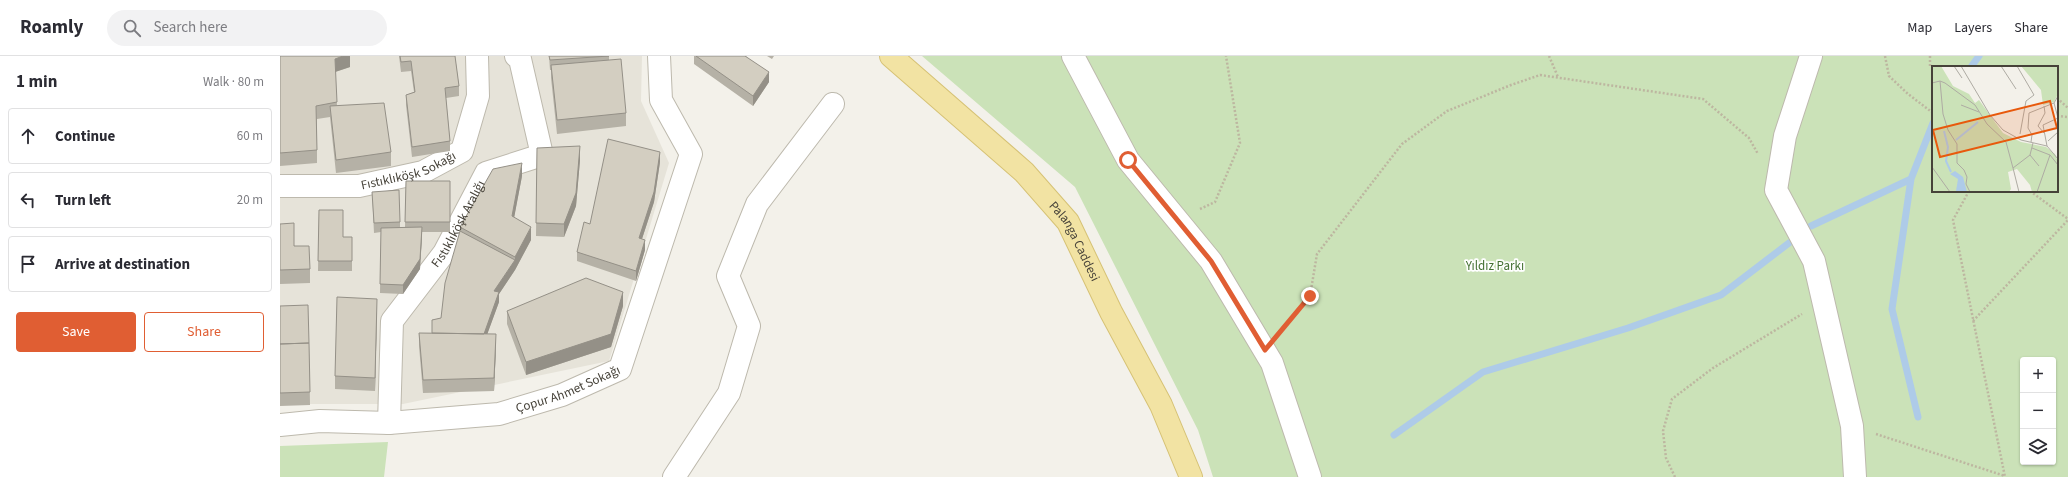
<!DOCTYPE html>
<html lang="en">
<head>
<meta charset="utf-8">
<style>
	body { margin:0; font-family:"Source Sans 3",sans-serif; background:#f2f2f3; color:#2b2b33 }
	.controls { position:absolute; right:12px; bottom:12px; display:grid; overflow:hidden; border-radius:4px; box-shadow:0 1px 3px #0004 }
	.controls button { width:36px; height:36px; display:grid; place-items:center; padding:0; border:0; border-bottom:1px solid #e1e1e2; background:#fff; color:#2b2b33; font:20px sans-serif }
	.stop { position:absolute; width:12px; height:12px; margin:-9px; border:3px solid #e05e33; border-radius:50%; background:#fff }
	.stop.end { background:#e05e33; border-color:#fff; box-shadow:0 1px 4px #0008 }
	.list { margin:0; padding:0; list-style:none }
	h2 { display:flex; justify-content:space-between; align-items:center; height:52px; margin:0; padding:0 16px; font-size:17px }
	h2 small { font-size:13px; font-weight:400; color:#7c7c81 }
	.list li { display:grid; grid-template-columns:26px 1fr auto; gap:12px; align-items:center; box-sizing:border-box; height:56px; margin:0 8px 8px; padding:0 8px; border:1px solid #e1e1e2; border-radius:4px }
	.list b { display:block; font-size:15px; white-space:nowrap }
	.list em { font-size:13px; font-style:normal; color:#7c7c81 }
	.actions { display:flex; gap:8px; padding:12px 16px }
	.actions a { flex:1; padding:9px 0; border:1px solid #e05e33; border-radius:4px; text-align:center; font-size:14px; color:#e05e33 }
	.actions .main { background:#e05e33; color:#fff }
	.icon { flex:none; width:22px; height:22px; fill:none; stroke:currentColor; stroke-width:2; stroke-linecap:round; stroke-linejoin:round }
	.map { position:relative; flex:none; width:1788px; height:421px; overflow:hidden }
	header { display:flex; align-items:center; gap:24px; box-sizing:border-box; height:56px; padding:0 20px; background:#fff; border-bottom:1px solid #e1e1e2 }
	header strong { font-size:19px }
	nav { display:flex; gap:22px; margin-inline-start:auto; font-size:14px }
	.search { width:280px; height:36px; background:#f2f2f3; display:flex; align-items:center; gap:10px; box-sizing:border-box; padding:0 14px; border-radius:22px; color:#7c7c81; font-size:15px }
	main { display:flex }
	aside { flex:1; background:#fff }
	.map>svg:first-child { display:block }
	.residential { fill:#e6e3d9 }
	.green { fill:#cbe2b8; fill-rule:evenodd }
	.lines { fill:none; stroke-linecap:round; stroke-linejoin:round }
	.stream { stroke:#aecbe8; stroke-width:7 }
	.minor-casing { stroke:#bdb9ad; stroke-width:24 }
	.major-casing { stroke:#d6c275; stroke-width:24 }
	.path { stroke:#bdb6a0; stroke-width:2.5; stroke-dasharray:2 2; stroke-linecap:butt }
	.minor { stroke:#fff; stroke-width:22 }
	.major { stroke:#f2e3a3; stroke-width:22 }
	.wall { fill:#b5b1a6 }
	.shaded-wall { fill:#949087 }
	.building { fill:#d3cec1; stroke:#949087 }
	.route { stroke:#e05e33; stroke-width:5 }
	.labels { text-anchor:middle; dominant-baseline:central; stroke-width:3.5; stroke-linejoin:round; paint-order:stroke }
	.street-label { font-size:13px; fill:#464239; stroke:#fff }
	.park-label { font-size:13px; fill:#447133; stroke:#fff }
	.inset-river { fill:none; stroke:#aecbe8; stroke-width:2 }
	.inset-road { fill:none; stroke:#aeaba3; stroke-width:1 }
	.view { fill:#e8590c; fill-opacity:0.15; stroke:#e8590c; stroke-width:2 }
	.inset-edge { fill:none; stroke:#464239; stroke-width:2 }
</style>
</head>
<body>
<header>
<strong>Roamly</strong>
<div class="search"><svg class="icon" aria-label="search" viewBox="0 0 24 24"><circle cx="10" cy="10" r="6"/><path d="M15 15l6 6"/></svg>Search here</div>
<nav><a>Map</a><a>Layers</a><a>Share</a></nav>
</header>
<main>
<aside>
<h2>1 min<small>Walk · 80 m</small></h2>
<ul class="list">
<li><svg class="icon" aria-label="ahead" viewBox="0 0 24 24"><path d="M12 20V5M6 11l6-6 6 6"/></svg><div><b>Continue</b></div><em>60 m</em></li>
<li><svg class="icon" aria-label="left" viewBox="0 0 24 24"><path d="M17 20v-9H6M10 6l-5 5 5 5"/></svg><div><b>Turn left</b></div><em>20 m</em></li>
<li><svg class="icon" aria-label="arrive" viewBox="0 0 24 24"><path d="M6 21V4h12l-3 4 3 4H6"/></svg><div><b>Arrive at destination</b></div></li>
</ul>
<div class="actions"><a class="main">Save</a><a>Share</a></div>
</aside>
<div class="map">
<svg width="1788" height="421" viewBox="0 0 1788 421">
	<rect width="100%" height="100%" fill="#f3f1ea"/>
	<path class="residential" d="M0,0H362L361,45L389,107L329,305L123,348H0Z"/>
	<path class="green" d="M642,0H1788V421H933L918,374L795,131ZM1653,11H1777V135H1653ZM1743,304H1773V406H1743Z
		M108,386L104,421H0V390Z"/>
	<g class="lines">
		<path class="stream" d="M1691,11L1699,0
			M1531,170L1631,123
			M1638,361L1612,253L1631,123L1653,67
			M1114,379L1203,316L1348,272L1441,239L1509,187"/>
		<g class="minor-casing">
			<g id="minor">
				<path d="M793,0L848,104L931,205L992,307L1030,421"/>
				<path d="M1531,0L1505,80L1496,134L1534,205L1572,370L1575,421"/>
				<path id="s1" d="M0,130H79L143,116L182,95L198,40L197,0"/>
				<path id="s2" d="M109,367L112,265L164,197L206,117L262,99L240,3L236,0"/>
				<path id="s3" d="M0,369L40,365L109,367L219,358L282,339L340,313L411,98L381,44L379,0"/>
				<path d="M394,421L449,337L469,270L448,220L477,148L553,48"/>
			</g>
		</g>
		<g class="major-casing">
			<g id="major">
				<path id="s4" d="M611,0L744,116L788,166L831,256L881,349L911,421"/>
			</g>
		</g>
		<path class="path" d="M1269,0L1278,21
			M1605,0L1609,20L1628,38L1653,57
			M1650,0V10L1655,11
			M1777,42L1788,52
			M1777,60L1788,61
			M1689,135L1673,164L1725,421
			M1750,135L1788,163
			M920,153L935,146L960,87L946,0
			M1693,265L1788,164
			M1000,276L1030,240L1037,198L1122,88L1167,55L1231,29L1260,19L1423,43L1469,82L1478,98
			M1596,378L1725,420
			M1395,421L1386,402L1383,375L1392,343L1433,312L1522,258"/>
		<use href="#minor" class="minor"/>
		<use href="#major" class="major"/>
	</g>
	<path class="wall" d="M0,0H70V11L55,16L57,50L111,96V110L56,117L50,61L37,63V107L0,110Z
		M119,0H175L179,30V40L166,42L170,85V95L132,101L126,49V39L134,36L131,15L121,16Z
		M269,0H329V4L346,57V70L277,78L271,22V14H270Z
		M414,0H466L489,26L473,50L414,8Z
		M487,0H494L492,3Z
		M257,92L300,104L296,150L284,181L256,180Z
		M380,106L374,146L362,183L365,194L356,225L297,205V196L310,168Z
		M242,120L234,161L251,184L235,214L219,238V246L207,278L216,291L214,335L143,337L139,290V277H152V264L161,262L180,175V171Z
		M126,125H170V176H142L140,213L123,238L100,237L101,176L94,177L92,136L120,166V171H125Z
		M39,154L63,181H72V215H38Z
		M0,168L30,213V227L0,228Z
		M0,250L29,287L30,349L0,350Z
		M343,250L331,291L246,319L227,268V255Z
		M97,256L95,335L55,333V320Z"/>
	<path class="shaded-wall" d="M63,0H70V11L55,16V3Z
		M489,16V26L473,50V40Z
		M300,90V104L296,150L284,181V168Z
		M380,96V106L374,146L359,192V182Z
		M242,107V120L232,173V160Z
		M142,171V181L140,213L123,238V229Z
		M251,171V184L235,214V201Z
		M365,184V194L356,225V215Z
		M235,204V214L219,238V246L203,290V281L214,235Z
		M343,236V250L331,291L246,319V306Z
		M97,243V256L95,335V322Z
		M216,278V291L214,335V322Z"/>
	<path class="building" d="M0,0H63L55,3L57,46L36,50L37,94L0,97Z
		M120,0H175L179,30L165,32L170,85L132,91L126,39L135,36L131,5L121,6Z
		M269,0H329L270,4Z
		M416,0H465L489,16L473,40Z
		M341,3L346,57L277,64L271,9Z
		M104,47L111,96L56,104L50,50Z
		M328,83L380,96L374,136L359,182L365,184L356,215L297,196L304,166L310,168Z
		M300,90L296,137L284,168L256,167L257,92Z
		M242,107L232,160L251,171L235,201L180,171L213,113Z
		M126,125H170V166H125Z
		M119,134L120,166L94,167L92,136Z
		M39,154H63V181H72V205H38Z
		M14,167V190H29L30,213L0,214V168Z
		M142,171L140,203L123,229L100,228L101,172Z
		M180,175L235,204L214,235L219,236L204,278L152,277V264L161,262L165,227Z
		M306,222L343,236L331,278L246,306L227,255Z
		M57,241L97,243L95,322L55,320Z
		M28,249L29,287L0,288V250Z
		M139,277L216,278L214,322L143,324Z
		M29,287L30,336L0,337V288Z"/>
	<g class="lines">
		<path class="route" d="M848,104L931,205L985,294L1030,240"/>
	</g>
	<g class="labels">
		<g class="street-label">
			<text stroke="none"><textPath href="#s1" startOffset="131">Fıstıklıköşk Sokağı</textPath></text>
			<text stroke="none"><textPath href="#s2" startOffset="220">Fıstıklıköşk Aralığı</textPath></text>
			<text stroke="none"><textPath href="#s4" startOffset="263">Palanga Caddesi</textPath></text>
			<text stroke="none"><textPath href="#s3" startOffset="293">Çopur Ahmet Sokağı</textPath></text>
		</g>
		<g class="park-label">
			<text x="1215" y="210">Yıldız Parkı</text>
		</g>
	</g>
	<g transform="translate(1652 10)">
		<rect width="126" height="126" fill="#f3f1ea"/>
		<path d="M0,0H9L21,20L37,28L43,37L47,34L71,67L89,76L114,81L123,88L126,96V126H100L98,119L85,103L76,106L79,123L77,126H0ZM89,0H126V28L122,36L111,39L109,24Z" fill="#cbe2b8"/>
		<path d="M23,105L31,111L35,126L24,125L26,113L18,108Z" fill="#aecbe8"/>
		<path class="inset-river" d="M12,65L16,81L14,95L19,106M24,74L46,56"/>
		<path class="inset-road" d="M22,0L30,12M29,0L58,49L71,64L89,74L115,80L126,93M69,0L84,23M85,0L102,29L94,35L88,68M8,15L11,48L16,64L25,78V97L32,104L35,111L34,118L38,126M0,17L8,15L13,17L43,39L55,58L74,76L81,102L98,89L101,77M122,37L126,52M29,39L47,46M112,40L113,47L106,60L112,67M116,75L126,66M99,76L100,69L96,62L97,47L122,37L126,30M115,80L111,59L126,52M100,82L118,89L105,126M98,89L107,100M118,89L126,99M0,101L18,126M81,102L87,126"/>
		<path class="view" d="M118,35L125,62L8,91L1,64Z"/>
		<rect width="126" height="126" class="inset-edge"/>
	</g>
</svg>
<div class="controls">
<button>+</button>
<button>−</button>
<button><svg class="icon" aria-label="layers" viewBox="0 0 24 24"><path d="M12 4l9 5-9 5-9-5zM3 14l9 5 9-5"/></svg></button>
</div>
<div class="stop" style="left:848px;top:104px"></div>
<div class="stop end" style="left:1030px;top:240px"></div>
</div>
</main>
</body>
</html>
